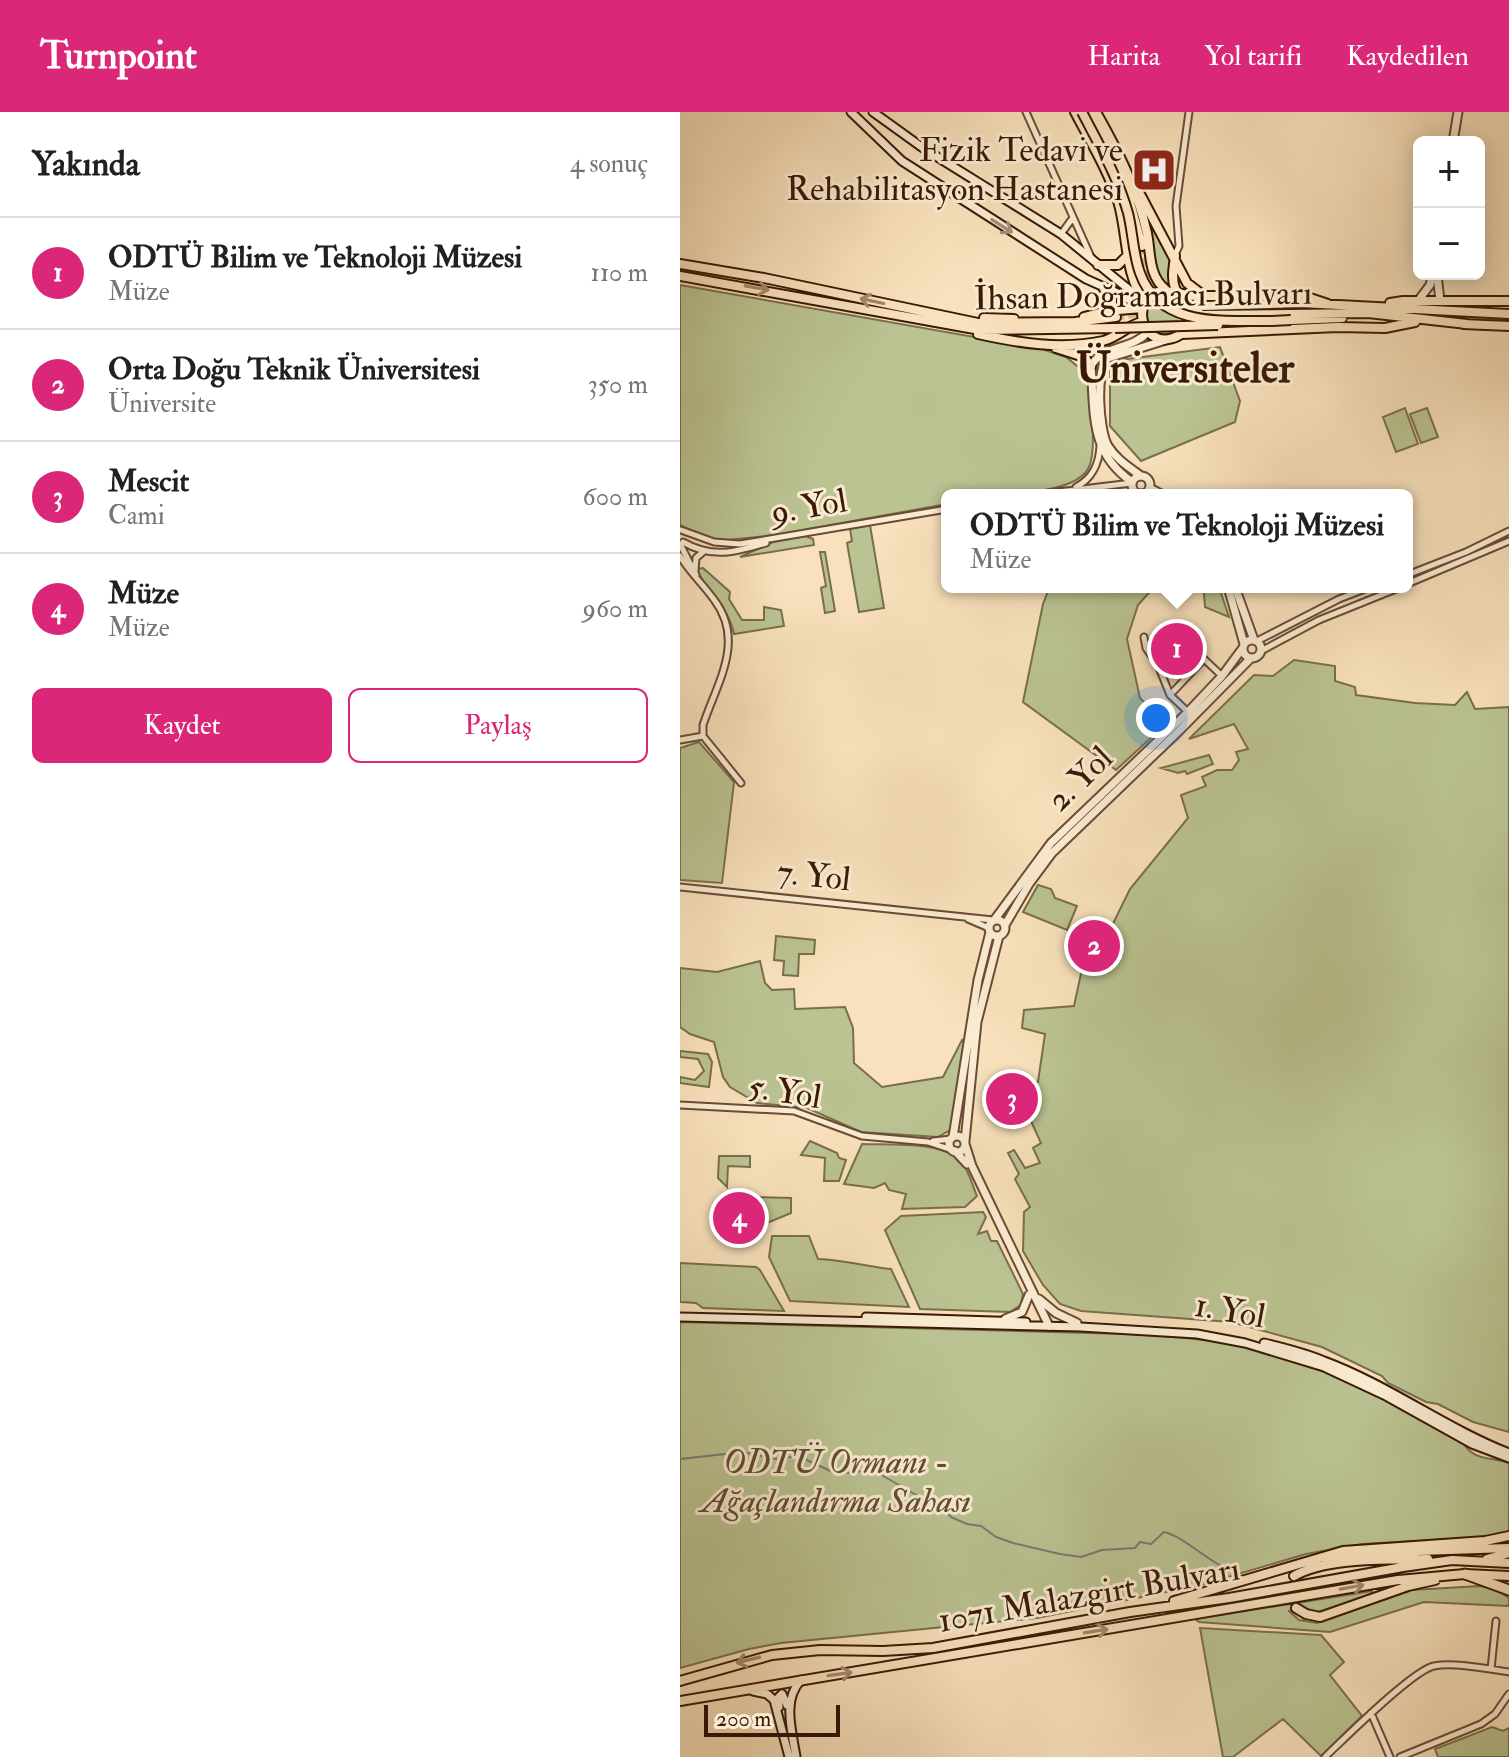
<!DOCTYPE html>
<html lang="tr">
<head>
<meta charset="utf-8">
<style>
	body { margin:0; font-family:"IM FELL Double Pica",serif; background:#f6f6f6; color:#202124 }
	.controls { position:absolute; right:24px; top:24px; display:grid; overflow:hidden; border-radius:12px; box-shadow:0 4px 20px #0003 }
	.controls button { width:72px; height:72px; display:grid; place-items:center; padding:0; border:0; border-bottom:2px solid #e0e0e0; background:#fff; color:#202124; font:40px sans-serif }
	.scale { position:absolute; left:24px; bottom:20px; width:136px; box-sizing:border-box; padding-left:8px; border:4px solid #3a1906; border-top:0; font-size:22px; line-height:28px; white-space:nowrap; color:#3a1906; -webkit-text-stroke:6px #faecd3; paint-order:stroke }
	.you { position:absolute; left:476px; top:606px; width:28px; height:28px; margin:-20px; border:6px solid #fff; border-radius:50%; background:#1a73e8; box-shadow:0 0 0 12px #1a73e833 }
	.badge { display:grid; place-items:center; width:52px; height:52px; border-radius:50%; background:#db2777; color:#fff; font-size:26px; font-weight:700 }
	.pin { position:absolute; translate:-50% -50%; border:4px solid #fff; box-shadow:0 2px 8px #0006 }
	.popup { position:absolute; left:261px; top:377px; width:472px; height:104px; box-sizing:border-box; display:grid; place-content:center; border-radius:12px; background:#fff; filter:drop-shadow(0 2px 6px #0005); font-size:26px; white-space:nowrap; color:#757577 }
	.popup b { font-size:30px; color:#202124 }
	.popup::after { content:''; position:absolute; left:50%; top:100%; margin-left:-16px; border:16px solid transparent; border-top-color:#fff }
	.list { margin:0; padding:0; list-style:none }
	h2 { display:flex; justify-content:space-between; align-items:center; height:104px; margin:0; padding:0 32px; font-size:34px }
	h2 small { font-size:26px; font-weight:400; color:#757577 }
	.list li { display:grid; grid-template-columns:52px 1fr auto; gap:24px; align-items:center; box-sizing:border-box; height:112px; padding:0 32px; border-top:2px solid #e0e0e0 }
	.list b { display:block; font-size:30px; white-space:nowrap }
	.list p { margin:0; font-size:26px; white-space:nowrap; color:#757577 }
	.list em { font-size:26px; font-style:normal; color:#757577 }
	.actions { display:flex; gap:16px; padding:24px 32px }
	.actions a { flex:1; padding:18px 0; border:2px solid #db2777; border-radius:12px; text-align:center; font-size:28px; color:#db2777 }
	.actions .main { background:#db2777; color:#fff }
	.map { position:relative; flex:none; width:829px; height:1645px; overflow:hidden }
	header { display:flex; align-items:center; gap:48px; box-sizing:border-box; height:112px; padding:0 40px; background:#db2777; color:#fff }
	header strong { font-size:38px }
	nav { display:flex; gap:44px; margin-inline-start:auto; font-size:28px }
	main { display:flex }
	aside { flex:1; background:#fff }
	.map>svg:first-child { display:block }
	.green { fill:#bbc392; stroke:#7a6e4c; stroke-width:2 }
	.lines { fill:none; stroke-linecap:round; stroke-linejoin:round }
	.stream { stroke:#787a73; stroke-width:2 }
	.primary-tunnel { stroke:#d2b998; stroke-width:8; stroke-dasharray:8 4; stroke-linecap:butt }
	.minor-casing { stroke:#6a4b34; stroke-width:9 }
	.tertiary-casing { stroke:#6a4b34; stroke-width:11 }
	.secondary-casing { stroke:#3a1906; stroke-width:11 }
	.primary-casing { stroke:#3a1906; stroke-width:12 }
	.trunk-casing { stroke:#3a1906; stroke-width:13 }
	.minor { stroke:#faecd3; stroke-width:5 }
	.tertiary { stroke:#faecd3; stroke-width:7 }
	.secondary { stroke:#faecd3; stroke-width:7 }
	.primary { stroke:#f8e1bc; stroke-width:8 }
	.trunk { stroke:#f8e1bc; stroke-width:9 }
	.primary-bridge-casing { stroke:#3a1906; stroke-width:12; stroke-linecap:butt }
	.primary-bridge { stroke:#f8e1bc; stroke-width:8 }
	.oneway { stroke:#a48d77 }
	.oneway2 { stroke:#a2876a }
	.labels { text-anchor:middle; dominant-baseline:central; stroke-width:6; stroke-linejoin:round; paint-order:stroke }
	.poi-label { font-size:34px; fill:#3a1906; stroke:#faecd3; text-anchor:end }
	.street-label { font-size:34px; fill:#3a1906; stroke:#faecd3 }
	.park-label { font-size:34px; font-style:italic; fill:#614c30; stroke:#faecd3 }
	.district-label { font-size:42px; font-weight:bold; fill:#3a1906; stroke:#faecd3 }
</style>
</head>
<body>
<header>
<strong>Turnpoint</strong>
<nav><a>Harita</a><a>Yol tarifi</a><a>Kaydedilen</a></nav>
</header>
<main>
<aside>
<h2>Yakında<small>4 sonuç</small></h2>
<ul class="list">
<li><span class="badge">1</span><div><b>ODTÜ Bilim ve Teknoloji Müzesi</b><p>Müze</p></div><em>110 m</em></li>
<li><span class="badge">2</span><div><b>Orta Doğu Teknik Üniversitesi</b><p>Üniversite</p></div><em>350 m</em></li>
<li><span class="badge">3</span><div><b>Mescit</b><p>Cami</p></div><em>600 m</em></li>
<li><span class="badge">4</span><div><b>Müze</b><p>Müze</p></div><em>960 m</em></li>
</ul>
<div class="actions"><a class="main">Kaydet</a><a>Paylaş</a></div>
</aside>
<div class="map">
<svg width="829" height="1645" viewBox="0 0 829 1645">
	<rect width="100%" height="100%" fill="#f8e1bc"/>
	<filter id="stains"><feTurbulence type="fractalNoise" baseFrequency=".0025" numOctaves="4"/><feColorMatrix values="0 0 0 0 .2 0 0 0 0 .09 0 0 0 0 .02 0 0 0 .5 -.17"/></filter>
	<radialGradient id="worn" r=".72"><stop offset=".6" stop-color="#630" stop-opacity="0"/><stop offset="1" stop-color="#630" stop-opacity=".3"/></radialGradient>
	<path class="green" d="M469,104L490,148L489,172L481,169L476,160Z
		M0,173L362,237L386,245L407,262C409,285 418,334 409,355C395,387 297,383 267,383V392L95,423L47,428L26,426L0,413Z
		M465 202a20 20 0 1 1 40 0a20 20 0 1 1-40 0Z
		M540,235L560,289L555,310L461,349L430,314V259L439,248Z
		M725,296L738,332L716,340L703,305Z
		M747,296L758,325L741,331L730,302Z
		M190,413L204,496L179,500L167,431L172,429L170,417Z
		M126,424L133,427L134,433L60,445L93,430Z
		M140,440H145L155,499L145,501L141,476L146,474Z
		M23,456L50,480L49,487L62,508H84V495L101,498L104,514L54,522C48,493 26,481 17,457Z
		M375,475H474L458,493L447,527L460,586L487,611L436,658L343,590L363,492L368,479Z
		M514,475H539L549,505L525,495L524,481Z
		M614,548L655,554V569L675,575L676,583L735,591L775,593L787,580L795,597L829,595V1320L793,1310L758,1292L746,1290L708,1271L702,1264L642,1235L551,1210L401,1199L380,1192L363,1173L343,1139L344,1100L350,1095L335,1067L339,1062L328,1041L334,1038L345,1056L360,1051L353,1036L361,1031L346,998L348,970H358L365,922L342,916L344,898L394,894L404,848L418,842L450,777L508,706L501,683L526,674L522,665L537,658H552L559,648L556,640L568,637L554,612L509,627L574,563L593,564Z
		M19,630L54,670L42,771L0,768V636Z
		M529,643L533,652L507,662L505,659L498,661L481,656Z
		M358,773L371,777L375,786L397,794L387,818L343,800Z
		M96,824L135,828L134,842H119L118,864L103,863L104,849L94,848Z
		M80,849L85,871L92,878L114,877L115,897L165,895L173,916L174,951L202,975L263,965L282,928L285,933L272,1017L258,1025L181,1020L127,996L77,991L50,975L43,965L34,930L10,922L0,915V856L37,860Z
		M0,939L28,942L32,950L29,975L0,971V965L15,968L24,959L18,947L0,945Z
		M130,1029L157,1041L159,1046L166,1048L159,1069H144L145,1046L121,1043Z
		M182,1032C207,1033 265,1029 281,1049C289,1058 292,1073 297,1084L285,1095L222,1097L226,1082L209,1078L205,1071L194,1076L164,1072Z
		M39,1044H70V1055L48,1054L47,1075L38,1066Z
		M74,1085L111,1086V1101L82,1113H73Z
		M303,1100L306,1105L298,1122L307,1119L311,1129H317L343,1182L341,1193L330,1200L240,1197L205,1118L221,1104Z
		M92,1124H129L138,1147C163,1148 186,1154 211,1157L229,1195L110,1189L89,1145Z
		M0,1151L76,1155L80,1158L104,1199L23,1196L16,1191L0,1190Z
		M0,1210L446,1222C507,1225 569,1230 626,1251C681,1272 733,1303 784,1332C794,1349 812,1345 829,1351V1420L806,1425L682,1432L626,1442L521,1473L357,1506L101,1531L69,1537L0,1556Z
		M800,1474C812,1475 819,1479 829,1486V1494L744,1490L650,1520L519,1510L515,1507L692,1479L691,1483L639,1500L619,1495L609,1499L619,1508L637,1511L732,1478Z
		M520,1516L641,1523L664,1550L650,1563L682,1604L641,1644L603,1607L553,1645H543Z
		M812,1615L823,1619L829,1616V1645H758L755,1637Z"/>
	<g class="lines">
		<path class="stream" d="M0,1347L63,1340L96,1347L118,1344L157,1362L193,1358L243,1387L258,1392L271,1405L287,1412L301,1414L316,1425L333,1431L380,1442L401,1445L422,1438L455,1436L460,1430L471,1432L484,1420C500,1423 524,1445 541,1454"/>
		<path class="primary-tunnel" d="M462,134C467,163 476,179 502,194
			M436,205L485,196L523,194"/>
		<g class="minor-casing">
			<path id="minor" d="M346,0L411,145
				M381,122L392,107
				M495,143L499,134L496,94L509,0
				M396,375C413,366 419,352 420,334
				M353,383L452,371
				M395,383L459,382
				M1,418L34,430L60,432L267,397
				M3,430C32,447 56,440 86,431
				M0,432L16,463
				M0,444C10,461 24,473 35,489C65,530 37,571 23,613V624L61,671
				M15,459L16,446L23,440
				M727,463L786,440L829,419
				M727,472L829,429
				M464,525L466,536L478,553L490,583L508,600
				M577,529L659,487L690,475
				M581,539L639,508L721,475
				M478,553L494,541L501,526L506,527L524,547
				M490,583L524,547L542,564
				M0,628L23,624
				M0,775L313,808
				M288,807L309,816
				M0,993L114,999L182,1024L248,1030L272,1038
				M253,1029L271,1027
				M811,1557L816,1509
				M691,1601L710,1645
				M645,1645C664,1627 733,1558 754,1554C774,1550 809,1557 829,1560
				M720,1645L801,1612L815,1602L829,1582"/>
		</g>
		<g class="tertiary-casing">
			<path id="tertiary" d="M773,30L778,0
				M757,162L760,189
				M738,189L750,173L753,162
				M452 373a9 9 0 1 1 18 0a9 9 0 1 1-18 0Z
				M461,364C449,355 436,347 428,334C419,319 415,258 428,246L486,228
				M452,370C409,340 415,302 411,254C422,233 452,238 468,220
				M470,376L483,383
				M548,475L564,532
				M555,475L574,528
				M563 537a9 9 0 1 1 18 0a9 9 0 1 1-18 0Z
				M315,807L371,731L508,600L542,564L562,537
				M309 816a8 8 0 1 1 16 0a8 8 0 1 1-16 0Z
				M325,813L349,772L372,741L500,618L571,546
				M269 1032a8 8 0 1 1 16 0a8 8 0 1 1-16 0Z
				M273,1025L298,868L310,820
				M285,1029L297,910L319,824
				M285,1032L292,1054L369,1214
				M275,1039L287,1052
				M359,1187L376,1201L397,1211
				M325,1207L342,1200L349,1183"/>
		</g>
		<g class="secondary-casing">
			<path id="secondary" d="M171,0L222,49L406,167L442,183L462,196
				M193,0L243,36L381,122L463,189
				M0,1205L401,1215L517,1222L565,1231L644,1255L704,1283L792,1332L829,1346
				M186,1205L346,1210
				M584,1231C605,1236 625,1241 644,1249C709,1273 765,1316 829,1341
				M73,1579L87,1582L94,1588L109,1645
				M99,1595L98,1586L102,1582L107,1593
				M116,1645C112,1619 102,1588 121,1568"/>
		</g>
		<g class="primary-casing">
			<path id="primary" d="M395,0C410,29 428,58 438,89C448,121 444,163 465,190
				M410,0L443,65L462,134
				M416,0C438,39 457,76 467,121C471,141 468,164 486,178
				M460,82L507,171L524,184L516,193L517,198L521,203
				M495,144C494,154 491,166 495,176C500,188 513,193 509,209C507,217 501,224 493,226C459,237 449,181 484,179C494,178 504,184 515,184H624L648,192
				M0,152L84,166L298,211L395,210L436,205
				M418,153H438L448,143
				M0,164L300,218L435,216
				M424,177L432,188V194L428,198
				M710,191L723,189H829
				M524,194L621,191L829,202
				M404,205L427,199L462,196
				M304,206L334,207
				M513,207L521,203L688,201L787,212
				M611,208L662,206
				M783,212L829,214
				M298,222C338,231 382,238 423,229C438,225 448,213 462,210
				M502,222L658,215L705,216L735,210
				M376,236L404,245L411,254
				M646,1447L739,1439L829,1436
				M807,1447L829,1441
				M614,1464C647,1445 709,1448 748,1447
				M494,1489L663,1439L805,1429L829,1424
				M616,1496L626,1502L640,1505L728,1474L755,1468
				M0,1569L92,1543L140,1538L203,1539L253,1536L450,1500L549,1486L723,1455L772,1448L829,1451
				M0,1589L718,1468L785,1462L829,1464"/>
		</g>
		<g class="trunk-casing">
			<path id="trunk" d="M785,1462L829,1478"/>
		</g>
		<use href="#minor" class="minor"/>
		<use href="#tertiary" class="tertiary"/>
		<use href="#secondary" class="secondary"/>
		<use href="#primary" class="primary"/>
		<use href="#trunk" class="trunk"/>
		<g class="primary-bridge-casing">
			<path id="primary-bridge" d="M402,0C419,33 438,65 448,101C453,121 453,142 460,161C480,218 549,208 595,209
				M592,209L611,208
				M435,216L538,213"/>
		</g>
		<use href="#primary-bridge" class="primary-bridge"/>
	</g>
	<defs><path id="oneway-shaft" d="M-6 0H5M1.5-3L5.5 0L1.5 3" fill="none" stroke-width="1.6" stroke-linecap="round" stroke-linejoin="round" transform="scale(2)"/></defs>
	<use class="oneway" href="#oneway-shaft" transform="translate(322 114) rotate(32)"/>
	<g class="oneway2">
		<use href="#oneway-shaft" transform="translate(77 176) rotate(10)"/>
		<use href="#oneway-shaft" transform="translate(192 189) rotate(-168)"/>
		<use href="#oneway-shaft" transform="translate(672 1475) rotate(-10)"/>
		<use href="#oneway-shaft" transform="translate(416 1519) rotate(-9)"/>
		<use href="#oneway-shaft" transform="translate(68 1548) rotate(166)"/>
		<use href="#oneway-shaft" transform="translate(160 1562) rotate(-8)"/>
	</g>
	<defs>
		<g id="hospital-square" transform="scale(2.3)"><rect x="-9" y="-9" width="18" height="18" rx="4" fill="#8f2418" stroke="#faecd3"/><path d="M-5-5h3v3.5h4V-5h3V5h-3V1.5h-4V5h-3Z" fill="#fff"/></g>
	</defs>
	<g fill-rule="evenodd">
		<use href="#hospital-square" x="474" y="58"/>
	</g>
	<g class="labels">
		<g class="poi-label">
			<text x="443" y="38">Fizik Tedavi ve<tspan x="443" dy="39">Rehabilitasyon Hastanesi</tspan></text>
		</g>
		<g class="street-label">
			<text transform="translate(463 184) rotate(-1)">İhsan Doğramacı Bulvarı</text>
			<text transform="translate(129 395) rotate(-10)">9. Yol</text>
			<text transform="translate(400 667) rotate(-44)">2. Yol</text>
			<text transform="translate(134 764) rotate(6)">7. Yol</text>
			<text transform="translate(105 980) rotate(9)">5. Yol</text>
			<text transform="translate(550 1199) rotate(10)">1. Yol</text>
			<text transform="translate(409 1483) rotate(-10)">1071 Malazgirt Bulvarı</text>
		</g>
		<g class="park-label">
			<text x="156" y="1350">ODTÜ Ormanı -<tspan x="156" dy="39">Ağaçlandırma Sahası</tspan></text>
		</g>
		<g class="district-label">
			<text x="505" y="257">Üniversiteler</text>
		</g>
	</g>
	<rect width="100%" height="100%" filter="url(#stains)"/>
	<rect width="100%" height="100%" fill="url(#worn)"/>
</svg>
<div class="controls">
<button>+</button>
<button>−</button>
</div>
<div class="scale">200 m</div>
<div class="you"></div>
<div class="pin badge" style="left:497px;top:537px">1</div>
<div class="popup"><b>ODTÜ Bilim ve Teknoloji Müzesi</b>Müze</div>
<div class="pin badge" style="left:414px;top:834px">2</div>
<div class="pin badge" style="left:332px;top:987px">3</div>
<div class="pin badge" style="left:59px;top:1106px">4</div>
</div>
</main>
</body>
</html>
